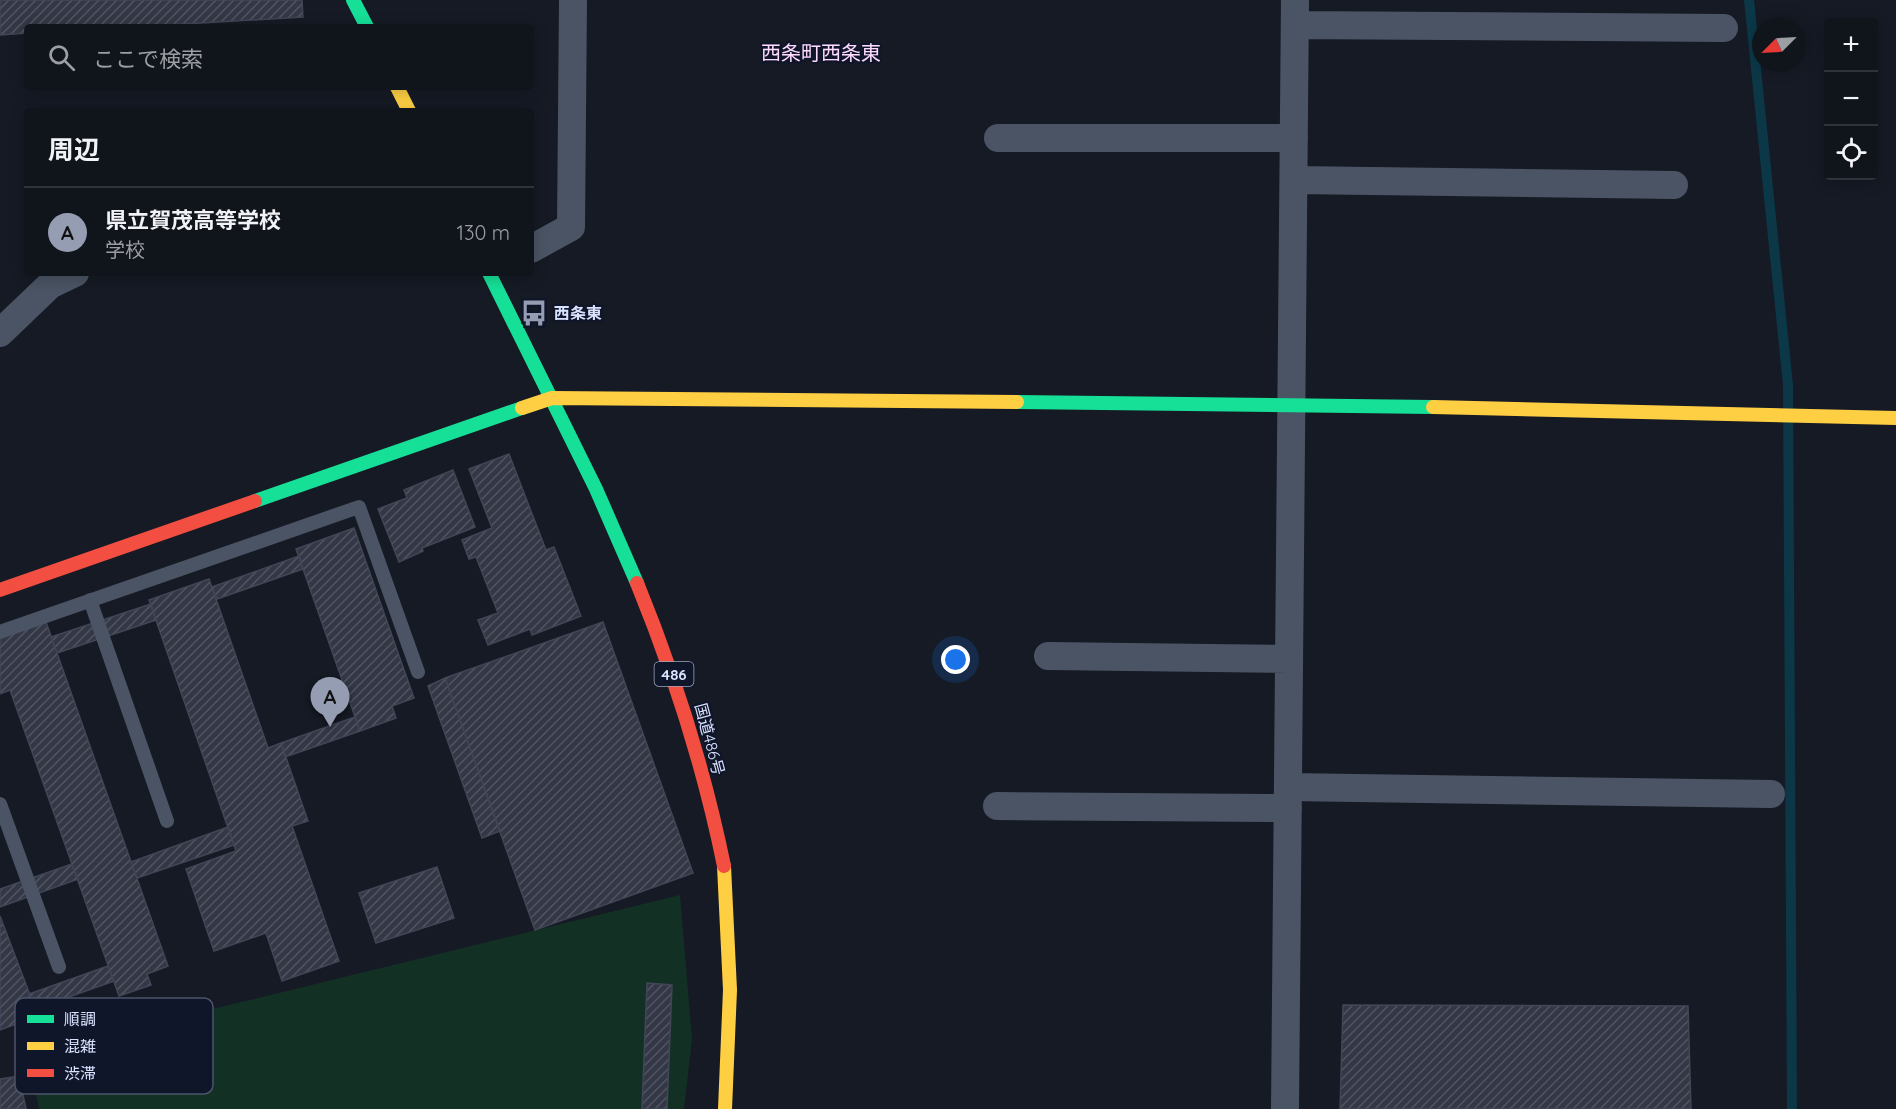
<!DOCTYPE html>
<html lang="ja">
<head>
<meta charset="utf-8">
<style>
	body { margin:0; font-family:Quicksand,"Noto Sans JP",sans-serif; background:#191d24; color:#f1f3f6 }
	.controls { position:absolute; right:18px; top:18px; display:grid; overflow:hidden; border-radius:6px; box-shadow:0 3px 15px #0003 }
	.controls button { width:54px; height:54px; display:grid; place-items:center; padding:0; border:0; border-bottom:2px solid #30333a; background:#10141b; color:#f1f3f6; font:30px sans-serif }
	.compass { position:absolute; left:1752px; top:18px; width:54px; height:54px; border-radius:50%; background:#10141b; box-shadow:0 3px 15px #0003; rotate:246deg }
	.you { position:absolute; left:956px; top:660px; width:21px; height:21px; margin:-15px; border:4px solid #fff; border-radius:50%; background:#1a73e8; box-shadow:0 0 0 9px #1a73e833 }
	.badge { display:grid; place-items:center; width:39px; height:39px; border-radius:50%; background:#959db2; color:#111; font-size:20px; font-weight:700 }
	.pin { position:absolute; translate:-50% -50px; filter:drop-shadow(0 2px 3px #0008) }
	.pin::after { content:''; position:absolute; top:32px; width:21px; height:18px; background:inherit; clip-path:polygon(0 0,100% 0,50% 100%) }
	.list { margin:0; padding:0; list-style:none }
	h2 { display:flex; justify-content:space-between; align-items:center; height:78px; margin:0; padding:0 24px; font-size:26px }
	h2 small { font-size:20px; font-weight:400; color:#9c9ea3 }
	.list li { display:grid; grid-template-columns:39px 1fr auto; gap:18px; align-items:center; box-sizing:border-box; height:90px; padding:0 24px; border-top:2px solid #30333a }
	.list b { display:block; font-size:22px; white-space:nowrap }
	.list p { margin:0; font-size:20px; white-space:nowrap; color:#9c9ea3 }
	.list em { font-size:20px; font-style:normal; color:#9c9ea3 }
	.icon { flex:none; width:33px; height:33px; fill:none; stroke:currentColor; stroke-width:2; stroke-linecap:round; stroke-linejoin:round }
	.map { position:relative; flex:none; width:1896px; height:1109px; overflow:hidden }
	.search { position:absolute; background:#10141b; box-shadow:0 3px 15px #0003; left:24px; top:24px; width:510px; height:66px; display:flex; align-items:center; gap:15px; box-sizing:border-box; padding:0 21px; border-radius:6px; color:#9c9ea3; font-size:22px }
	.panel { position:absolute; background:#10141b; box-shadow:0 3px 15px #0003; left:24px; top:108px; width:510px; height:168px; border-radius:6px }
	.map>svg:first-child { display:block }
	.garden { fill:#133025 }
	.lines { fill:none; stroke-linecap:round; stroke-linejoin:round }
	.stream { stroke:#0b3746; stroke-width:10 }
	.building { fill:url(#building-hatch); stroke:#414657; stroke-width:1.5 }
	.lane { stroke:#4b5464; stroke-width:14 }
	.street { stroke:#4b5464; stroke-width:28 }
	.fast { stroke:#16e098; stroke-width:14 }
	.slow { stroke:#ffcf43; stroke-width:14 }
	.jam { stroke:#f24e42; stroke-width:14 }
	.labels { text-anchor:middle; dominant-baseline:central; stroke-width:4.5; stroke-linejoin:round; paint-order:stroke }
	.shield { fill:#10162a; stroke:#9da6bf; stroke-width:1.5 }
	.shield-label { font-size:15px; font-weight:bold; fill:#d9e3ff }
	.poi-label { font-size:16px; font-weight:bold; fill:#d9e3ff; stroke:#10162a; text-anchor:start }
	.street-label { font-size:16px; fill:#d9e3ff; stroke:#10162a }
	.quarter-label { font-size:20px; fill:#fedbff; stroke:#10162a }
	.key { fill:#10162a; stroke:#4c546a; stroke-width:1.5 }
	.key-label { font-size:16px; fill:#d9e3ff }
</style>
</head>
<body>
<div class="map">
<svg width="1896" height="1109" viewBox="0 0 1896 1109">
	<defs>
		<pattern id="building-hatch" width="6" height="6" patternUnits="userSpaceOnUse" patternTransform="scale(1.5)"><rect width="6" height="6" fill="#343846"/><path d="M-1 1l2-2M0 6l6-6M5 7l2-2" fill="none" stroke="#515562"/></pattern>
	</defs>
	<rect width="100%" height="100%" fill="#161a24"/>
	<path class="garden" d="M680,895L692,1039L684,1109H39L28,1054Z"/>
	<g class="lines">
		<path class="stream" d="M1749,0L1788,385L1792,1109"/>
	</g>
	<path class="building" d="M0,0H302L303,17L133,27H27V33L0,35Z
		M509,454L546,550L554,547L581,616L532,635L530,629L488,645L478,620L498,613L476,557L469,559L462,540L492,528L469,469Z
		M453,470L475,527L422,548L423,551L399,562L378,509L407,498L404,490Z
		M354,528L414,698L392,706L396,718L360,731L296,549Z
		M299,556L303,569L217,599L212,587Z
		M209,579L268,748L281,743L308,821L292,826L339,961L282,981L266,933L214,951L186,869L236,851L149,600Z
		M151,604L156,620L57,653L51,637Z
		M46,622L168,966L147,974L151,985L119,996L10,690L0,694V638Z
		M603,622L693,873L535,930L445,678Z
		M445,678L500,831L482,838L428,686Z
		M355,717L360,731L285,757L281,743Z
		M228,827L234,845L137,878L131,862Z
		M72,864L78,879L0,907V889Z
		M437,867L454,918L376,943L359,893Z
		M0,916L38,1016L0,1030Z
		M108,966L114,981L35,1009L29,994Z
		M647,983L672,985L667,1109H642Z
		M1343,1005L1688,1006L1691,1109H1340Z
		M19,1076L26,1109H0V1079Z"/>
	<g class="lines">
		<path class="lane" d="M90,600L167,821
			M0,632L359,507L418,672
			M0,804L59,967"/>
		<path class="street" d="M1295,25L1724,28
			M998,138H1294
			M1294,180L1674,185
			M531,249L571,227L573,0
			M0,333L50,285L75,273
			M1048,656L1289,659
			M1288,787L1771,794
			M997,806L1288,808
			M1285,1109L1295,0"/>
		<path class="fast" d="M353,0L367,27
			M489,273L596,489L637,583
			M1017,402L1433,407
			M255,501L522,408"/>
		<path class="slow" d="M397,87L409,111
			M1433,407L1896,418
			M522,408L552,398L1017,402
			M724,866L730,990L725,1109"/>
		<path class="jam" d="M637,583C675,676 704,768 724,866
			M0,590L255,501"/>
	</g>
	<defs>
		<g id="bus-bare" transform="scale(2.07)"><path d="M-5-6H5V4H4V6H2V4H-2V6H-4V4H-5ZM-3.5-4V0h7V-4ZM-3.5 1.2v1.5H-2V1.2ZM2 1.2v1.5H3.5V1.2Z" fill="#959db2" stroke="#10162a" stroke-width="2.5" paint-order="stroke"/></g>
	</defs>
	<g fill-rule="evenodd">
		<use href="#bus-bare" x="534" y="313"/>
	</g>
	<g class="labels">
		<rect class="shield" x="654.5" y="662" width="39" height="24" rx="4.5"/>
		<g class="shield-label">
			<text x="674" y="674">486</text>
		</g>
		<g class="poi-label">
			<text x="554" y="313">西条東</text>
		</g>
		<g class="street-label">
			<text transform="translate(710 739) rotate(75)">国道486号</text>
		</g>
		<g class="quarter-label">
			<text x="821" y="52">西条町西条東</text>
		</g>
	</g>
	<rect x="15" y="998" width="198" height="96" rx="9" class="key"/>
	<rect x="27" y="1015" width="27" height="8" fill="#16e098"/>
	<rect x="27" y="1042" width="27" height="8" fill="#ffcf43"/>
	<rect x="27" y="1069" width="27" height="8" fill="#f24e42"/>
	<g class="key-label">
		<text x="64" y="1025">順調</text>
		<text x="64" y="1052">混雑</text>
		<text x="64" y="1079">渋滞</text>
	</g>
</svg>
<div class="controls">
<button>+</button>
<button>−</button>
<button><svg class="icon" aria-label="locate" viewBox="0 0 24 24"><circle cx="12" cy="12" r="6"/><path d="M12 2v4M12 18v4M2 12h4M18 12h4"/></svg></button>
</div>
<svg class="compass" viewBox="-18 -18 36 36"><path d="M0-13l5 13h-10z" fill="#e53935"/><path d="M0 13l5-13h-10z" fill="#9c9ea3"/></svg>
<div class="you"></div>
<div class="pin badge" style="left:330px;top:727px">A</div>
<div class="search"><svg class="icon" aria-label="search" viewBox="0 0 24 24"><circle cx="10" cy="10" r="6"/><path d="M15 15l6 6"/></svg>ここで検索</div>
<section class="panel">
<h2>周辺<small></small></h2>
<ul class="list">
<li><span class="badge">A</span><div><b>県立賀茂高等学校</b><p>学校</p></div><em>130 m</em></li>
</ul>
</section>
</div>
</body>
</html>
